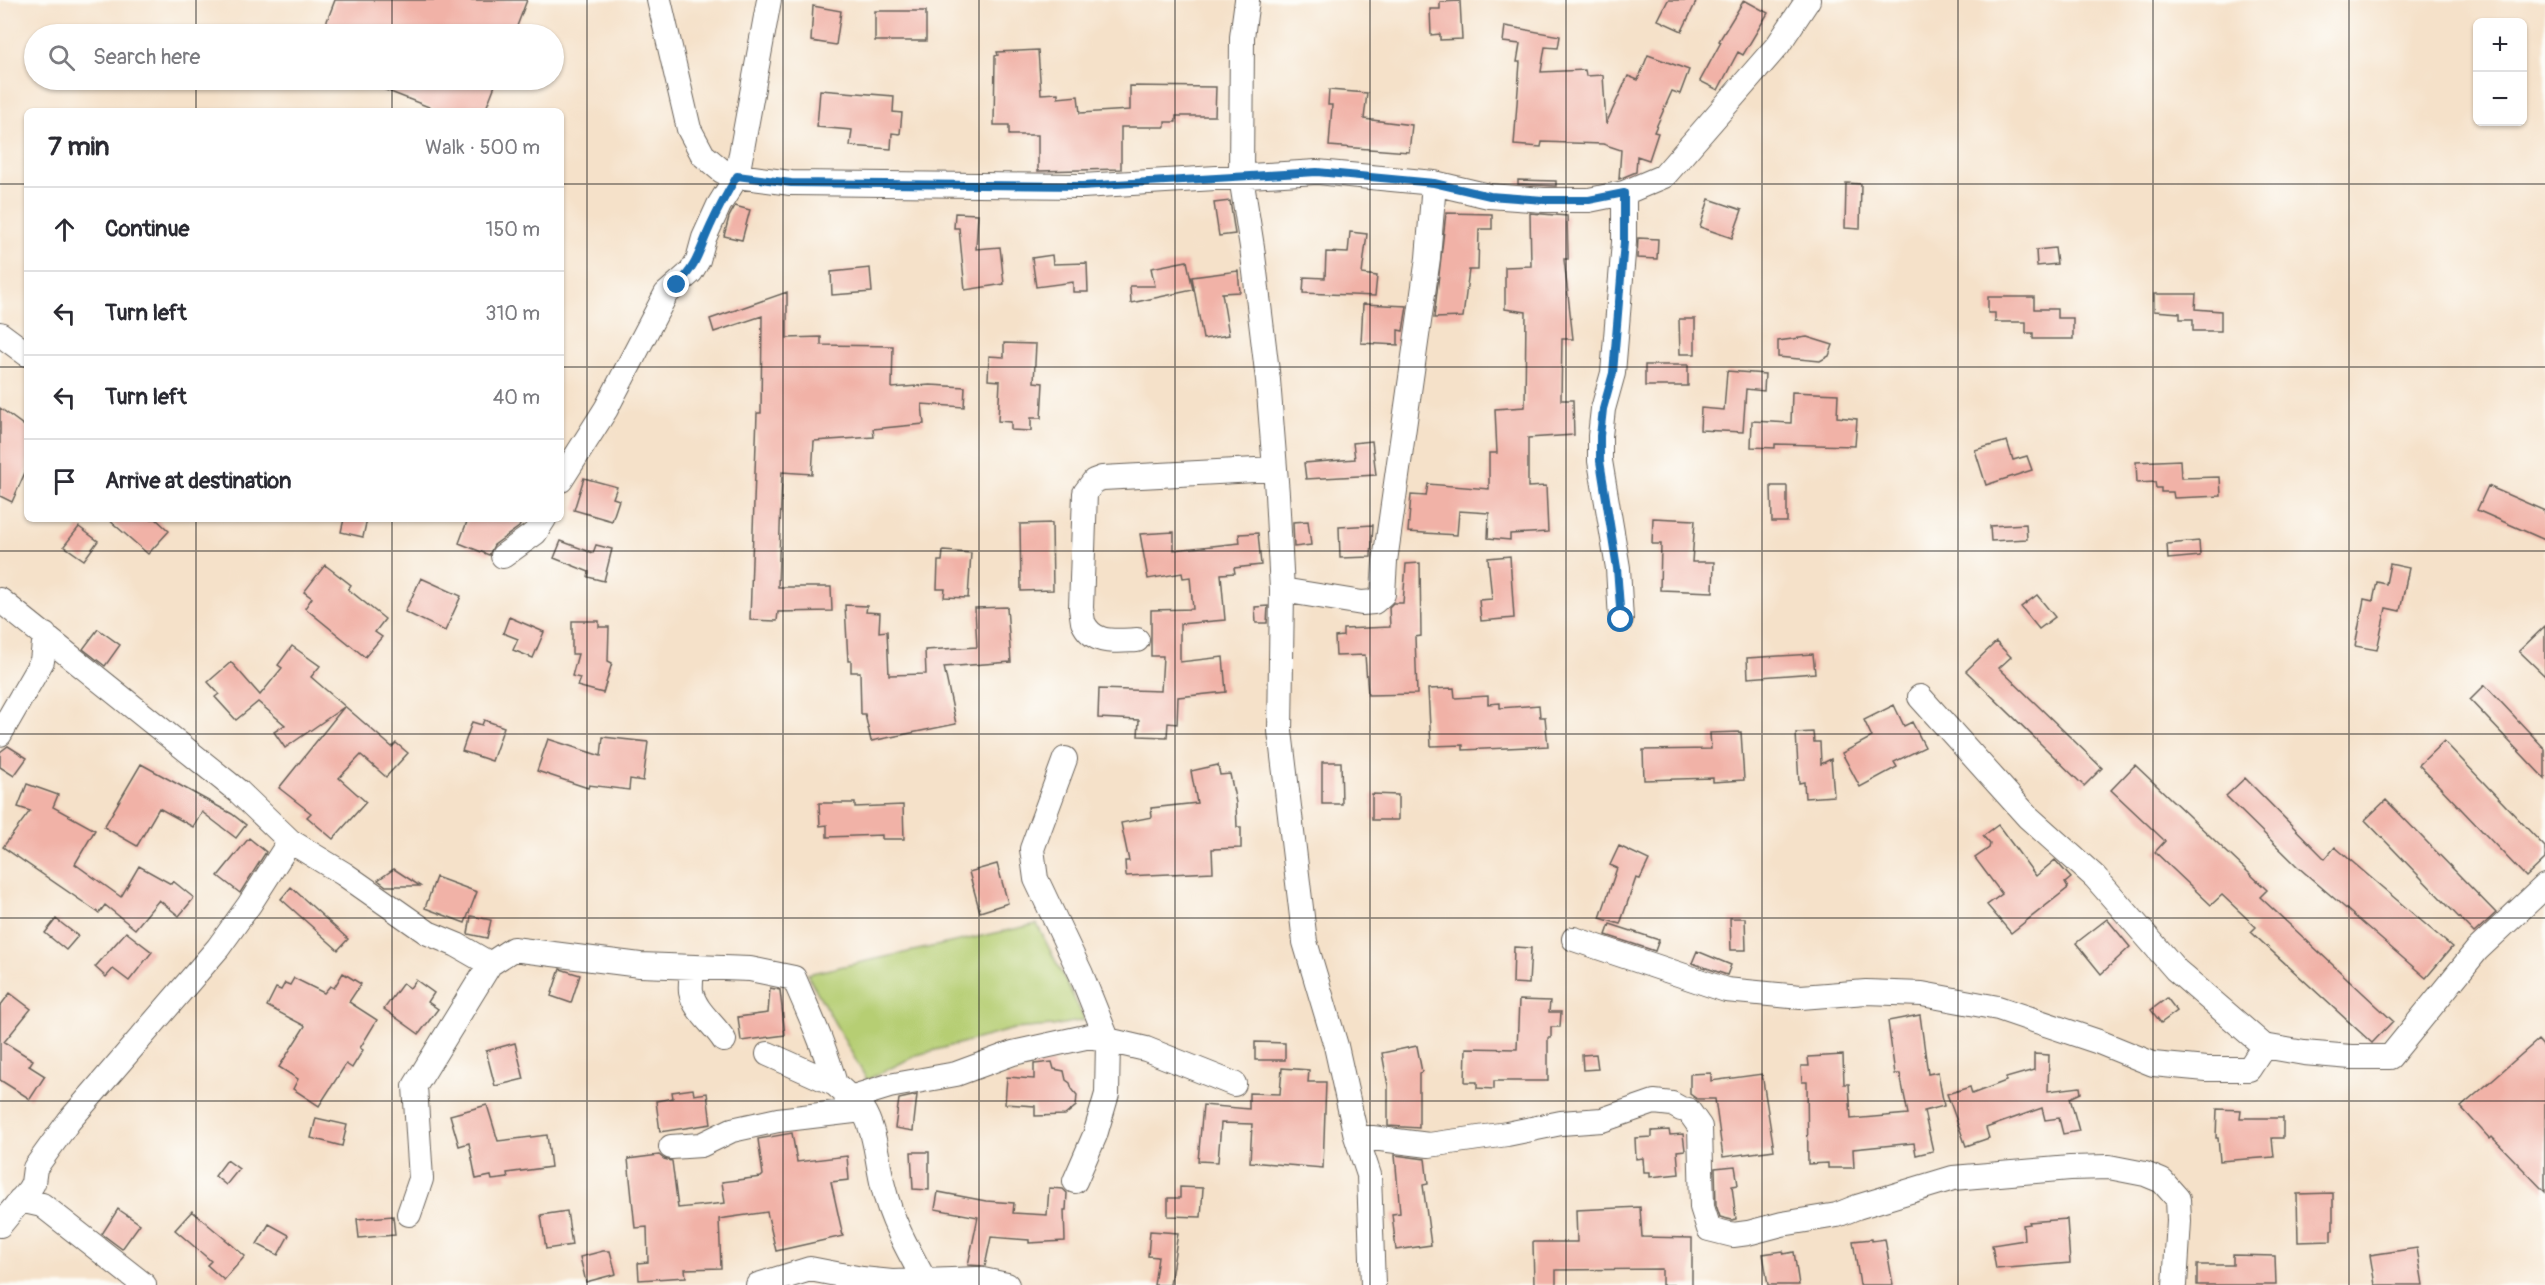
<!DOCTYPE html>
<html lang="en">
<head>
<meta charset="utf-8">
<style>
	body { margin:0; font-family:Pangolin,sans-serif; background:#f7f7f7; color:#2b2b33 }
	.controls { position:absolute; right:18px; top:18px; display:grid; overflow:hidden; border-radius:9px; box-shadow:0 2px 4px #0004 }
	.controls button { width:54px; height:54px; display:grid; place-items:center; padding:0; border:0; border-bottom:2px solid #e1e1e2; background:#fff; color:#2b2b33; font:30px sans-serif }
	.stop { position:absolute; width:18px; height:18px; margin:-14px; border:4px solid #1f6fb2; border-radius:50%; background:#fff }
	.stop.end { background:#1f6fb2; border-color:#fff; box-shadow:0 2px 6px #0008 }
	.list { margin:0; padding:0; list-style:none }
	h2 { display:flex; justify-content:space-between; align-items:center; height:78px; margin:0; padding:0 24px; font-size:26px }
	h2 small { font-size:20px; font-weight:400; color:#7c7c81 }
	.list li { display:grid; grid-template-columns:39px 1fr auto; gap:18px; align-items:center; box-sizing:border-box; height:84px; padding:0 24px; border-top:2px solid #e1e1e2 }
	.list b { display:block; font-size:22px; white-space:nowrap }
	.list em { font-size:20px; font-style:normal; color:#7c7c81 }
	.icon { flex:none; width:33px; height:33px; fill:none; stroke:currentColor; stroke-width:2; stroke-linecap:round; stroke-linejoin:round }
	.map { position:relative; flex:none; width:2545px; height:1285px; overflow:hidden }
	.search { position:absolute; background:#fff; box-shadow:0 2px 4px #0004; left:24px; top:24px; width:540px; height:66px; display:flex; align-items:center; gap:15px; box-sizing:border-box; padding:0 21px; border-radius:33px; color:#7c7c81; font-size:22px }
	.panel { position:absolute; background:#fff; box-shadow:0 2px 4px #0004; left:24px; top:108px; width:540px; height:414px; border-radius:9px }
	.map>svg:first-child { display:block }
	.green { fill:#b6ce73; stroke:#697548; stroke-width:1.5 }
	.building { fill:#f1b2a7 }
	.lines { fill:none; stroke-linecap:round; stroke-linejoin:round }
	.minor-casing { stroke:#686159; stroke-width:26 }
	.minor { stroke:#fff; stroke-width:24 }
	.route { stroke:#1f6fb2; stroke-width:8 }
	.grid { fill:none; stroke:#1c1c1c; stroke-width:1.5; stroke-opacity:0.55 }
</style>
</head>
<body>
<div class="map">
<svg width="2545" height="1285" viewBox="0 0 2545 1285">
	<rect width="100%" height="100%" fill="#fdfcf7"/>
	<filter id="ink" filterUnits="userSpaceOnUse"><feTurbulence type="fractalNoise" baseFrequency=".0167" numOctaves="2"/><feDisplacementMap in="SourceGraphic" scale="12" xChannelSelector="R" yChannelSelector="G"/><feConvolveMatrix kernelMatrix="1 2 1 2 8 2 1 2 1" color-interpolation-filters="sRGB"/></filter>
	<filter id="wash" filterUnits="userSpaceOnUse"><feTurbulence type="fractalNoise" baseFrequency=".008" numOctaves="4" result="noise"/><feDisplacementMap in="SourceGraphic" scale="24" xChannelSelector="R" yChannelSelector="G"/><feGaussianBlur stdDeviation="1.35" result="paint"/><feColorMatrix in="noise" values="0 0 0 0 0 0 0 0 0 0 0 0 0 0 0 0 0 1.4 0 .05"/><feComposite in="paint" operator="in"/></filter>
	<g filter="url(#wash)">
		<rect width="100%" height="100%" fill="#f5e1c9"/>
		<path class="green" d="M1037,924L1085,1020L1053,1026L1014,1029L917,1055L867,1080L807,974Z"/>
		<g id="blocks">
			<path class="building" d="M335,0H527L514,34H322Z
				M1668,0H1697L1682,31L1658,20Z
				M1744,0L1768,13L1743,55L1738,52L1718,90L1700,81L1721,42L1719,41Z
				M1460,1L1462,39L1440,40V34L1431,35L1430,9H1440V2Z
				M813,6L841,11L836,45L811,41Z
				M875,11H926V41H875Z
				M1505,26L1560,36L1558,48L1545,47L1541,72L1585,70L1586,76L1603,75L1606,124L1628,76L1638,80L1648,55L1689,70L1680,94L1672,91L1654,132L1658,133L1649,160L1637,156L1636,172L1619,179L1621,150L1603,144L1542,142L1541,147L1514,145L1520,62H1517L1520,44L1503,42Z
				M1038,50L1041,94L1058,93V98L1078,96L1080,113L1130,110V86L1216,87L1215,116H1176V122H1165V127H1121V169L1038,171V135H1009V125H994L995,56L998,55L997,52Z
				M360,80H497L485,111H439Z
				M820,90L894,96L893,112L902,113L900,134L892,133L891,149L850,146L852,130L817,127Z
				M1329,90L1367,93L1364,119L1412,125L1409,152L1329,146L1332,105H1328Z
				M1518,180L1556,181V186L1518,184Z
				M1846,183L1861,184L1860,229L1845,228Z
				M1709,199L1742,210L1732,238L1700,227Z
				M1230,201L1235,234L1219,236L1214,203Z
				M735,206L750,210L742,240L724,236L729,217Z
				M955,213L978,214L976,249L1000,247L1004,284L965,290L959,228H954Z
				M1446,213L1492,214V229H1479L1478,270H1469L1463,317L1434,318Z
				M1530,213L1567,216L1568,259H1564L1573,339H1562L1561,400H1573L1574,435L1528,438V487L1546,486L1548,532L1510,534V540L1488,538L1489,513L1459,511L1457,535L1408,532L1411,495L1426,496L1428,484L1489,489V453H1497L1495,409L1525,407L1526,312L1505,309V267L1531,266Z
				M1350,232L1367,234L1362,274L1377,276L1375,296L1303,293L1304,277L1325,278L1326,252L1348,253Z
				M1638,238L1658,239L1657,259L1637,258Z
				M2055,248L2057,264L2037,266L2036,250Z
				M1052,255L1053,264L1087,263L1088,292H1073V282L1036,287L1032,258Z
				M1187,261L1193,290L1131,303L1130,286H1155L1151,268Z
				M870,268L872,292L832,295L831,272Z
				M1238,271L1240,292L1222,293L1229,335L1203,339L1192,277Z
				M787,292V338L821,337V345L893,346L892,388L930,385L965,387L964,407L922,404L924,424L873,429L874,437L814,441L812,474L782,472L778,587H831L832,611L778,612L777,621L750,620L757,413H761L762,316L714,332L710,319Z
				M2154,294H2196L2195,309L2221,311V331H2193V319H2180V313L2154,311Z
				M1988,297H2034V309H2057V318H2073V339H2033V333H2026V322H1995V313H1988Z
				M1363,304L1407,306L1403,331L1398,330V345L1361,343Z
				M1679,319H1695V354H1680Z
				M1807,337L1833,345L1829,356L1820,361L1778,357V341Z
				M1004,343L1036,344L1034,382L1043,383L1041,418H1031V431L1011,430V422L998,421L1000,381L988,380L989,356L1004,357Z
				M1645,365H1688V386H1645Z
				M1727,371L1765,374L1764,391L1746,389L1743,432L1700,430L1701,408L1724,410Z
				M1792,392L1838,394L1837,417L1857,419L1855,446L1775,444V448L1751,447L1752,421L1791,423Z
				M0,408L27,428V468L12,502L0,496Z
				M1372,441L1376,475L1306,479L1304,463L1355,459L1353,443Z
				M2007,441L2013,460L2027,456L2032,470L1986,485L1975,450Z
				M2180,460L2181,478L2220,477L2221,496L2174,498L2173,492H2161V488H2156L2155,482L2137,483L2136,462Z
				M584,478L617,487L613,498L619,500L612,521L574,510Z
				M1771,486H1787V522H1772Z
				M2488,486L2545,511V540L2477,510Z
				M1653,518L1695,520L1692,562H1714L1713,592L1660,590L1661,544H1652Z
				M108,519H156L169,531L148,554Z
				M344,519H367L363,537L341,532Z
				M468,519H523L519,527L494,545L489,555L459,543Z
				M1308,521L1311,545L1294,547L1293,522Z
				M1052,523L1053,590L1021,591L1020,524Z
				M2026,524L2027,539L1991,541L1990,526Z
				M1373,525L1371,557L1340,558L1339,527Z
				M79,527L98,541L84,560L64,546Z
				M1174,532V550L1240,543L1239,534L1258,533L1261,565L1234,568L1235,573L1221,574L1225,620L1180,624V662L1223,657L1226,692L1178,697L1177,724L1168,723L1167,737L1138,736L1139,720L1098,718L1099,689L1161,691L1163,656H1151V610L1193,609L1190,577L1183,578L1182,573L1148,579L1140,534Z
				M561,541L593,553L596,545L612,549L604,581L588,577L589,572L554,558Z
				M2199,541L2200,556L2168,559L2167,544Z
				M943,551L971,553L968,598L944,597L945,589H937L938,561H942Z
				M1510,556L1514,618L1481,621L1479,600L1492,599L1488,558Z
				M1420,563L1421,636L1415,637L1417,694L1368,695L1365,655L1336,656L1335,637L1343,636V629L1390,627L1389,607L1393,603H1403L1406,564Z
				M2390,564L2409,568L2400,611L2386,608L2377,650L2355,646L2364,599L2373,601L2377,582L2386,584Z
				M325,565L351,585L348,589L385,619L375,632L382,637L365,657L305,608L312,598L304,592Z
				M421,578L461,596L445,631L405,612Z
				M2037,595L2055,617L2039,629L2021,607Z
				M845,605L867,606L866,612L880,613L879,632L887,631L889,675L926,674L925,650L977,647L975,608L1007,607L1011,662L944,667L956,724L871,741L865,714H861L860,672H851V661H848Z
				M1268,606L1267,623H1256L1255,607Z
				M509,617L544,632L533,658L513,650L518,639L503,633Z
				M572,621H599V627H609L608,661L612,663L603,693L577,686L580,678L572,676L578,654H572Z
				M2545,626V676L2519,651Z
				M98,629L120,645L105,666L83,649Z
				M1996,642L2011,657L1999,668L2102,768L2084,786L1966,671Z
				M292,646L320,666L311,677L392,747L396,743L408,753L386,777L361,755L339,778L366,802L333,839L307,817L311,813L279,788L344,707L285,748L274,732L285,725L258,702L236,720L215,697L219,694L208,682L231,662L260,695L282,668L278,665Z
				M1813,654L1815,673L1748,678L1747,658Z
				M2485,685L2545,749V779L2470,700Z
				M1454,688L1455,698L1488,696V704L1500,703V708L1539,705L1540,717H1545L1548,746L1463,750V745L1431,746L1428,689Z
				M1894,705L1904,726L1912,722L1925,747L1894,762L1897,767L1860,787L1842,753L1872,737L1864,720Z
				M484,720L504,727L492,761L462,751L472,722L482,725Z
				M1741,732L1744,780L1713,782V778L1644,780L1643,750L1711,749L1710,733Z
				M1813,732L1814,742H1820L1821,764L1831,759L1834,796L1805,798L1804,782L1799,783L1796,733Z
				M603,737L648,742L643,781L630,779L629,790L589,785L588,788L537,771L548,739L601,756Z
				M2444,741L2545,847V859L2526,877L2419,765Z
				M8,746L27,758L14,776L0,767V752Z
				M1322,762H1341L1342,804H1322Z
				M141,764L232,814L246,825L236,838L202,812L193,827L159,808L137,846L104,827Z
				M1218,765L1220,775L1230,774L1236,803L1237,827H1241V848L1212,849L1213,872L1126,876L1125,861H1129L1121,823L1152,817L1151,808L1197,803L1191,771Z
				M2135,765L2267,890L2260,897L2393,1021L2372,1043L2251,932L2256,927L2222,895L2211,905L2155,852L2165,841L2111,790Z
				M2245,778L2325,859L2335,847L2452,947L2426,978L2298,867L2226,796Z
				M27,784L58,795L53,807L95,830L75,864L121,897L139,866L171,884L173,881L194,898L179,916L159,900L135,929L105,905L99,913L3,847L30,811L18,807Z
				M1372,794L1398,795V820H1372Z
				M2386,800L2496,913L2474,933L2365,820Z
				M819,803H855V807L903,805L904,839H882V835L827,837V825L820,826Z
				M1998,825L2036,876L2055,860L2071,878L2065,883L2068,888L2011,933L1987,905L2002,894L1975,858L1989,848L1990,844L1983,836Z
				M249,838L266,852L240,893L218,876Z
				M1619,846L1649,860L1640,879L1636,878L1620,924L1600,918L1617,868L1610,865Z
				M997,864L1008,903L980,912L969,872Z
				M394,869L420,886H386L378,880Z
				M436,877L477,892L465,923L425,908Z
				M291,887L348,939L338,950L281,899Z
				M471,916L491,920L487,938L468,934Z
				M1730,918H1745L1746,950H1731Z
				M56,919L78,936L66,950L45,933Z
				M2107,919L2130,947L2101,974L2076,943Z
				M1610,924L1659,940L1655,951L1606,935Z
				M126,932L152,952L129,981L113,969L106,977L95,967Z
				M1514,947L1531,948L1529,984L1513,983Z
				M1697,951L1731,965L1727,975L1692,963Z
				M560,969L580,975L571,1003L551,996Z
				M343,973L361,984L349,1002L377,1020L360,1048L363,1050L352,1068L346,1064L319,1106L293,1089L298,1079L279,1067L305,1026L267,1006L276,988L281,990L285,983L290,985L294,978L324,993L330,986L334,988Z
				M416,980L434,993L428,1002L438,1009L419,1034L384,1009L403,983L410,988Z
				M770,988L780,990L785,1035L741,1041L738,1017L768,1013Z
				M10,993L31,1009L4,1042L33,1060L29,1066L45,1076L30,1099L0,1080V1006Z
				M2167,998L2177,1011L2161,1023L2151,1010Z
				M1519,1000L1550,1001L1549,1012H1561L1560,1027H1551V1038H1548V1081H1494V1089L1477,1088V1082H1465L1466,1048L1517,1049Z
				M1920,1015L1928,1074L1938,1072L1944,1106L1924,1111L1933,1151L1916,1155L1914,1143L1853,1149L1854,1168H1828V1163L1808,1164L1807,1082H1802L1801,1066H1809L1808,1057L1843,1055L1844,1084H1849L1851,1119L1908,1114L1900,1074H1895L1888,1021Z
				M2538,1040L2545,1048V1192L2492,1137L2490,1139L2461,1107Z
				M1255,1042L1285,1043V1060H1255Z
				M515,1043L524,1079L495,1086L486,1051Z
				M1417,1046L1422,1072L1419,1073V1128L1388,1126V1086L1382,1053Z
				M1596,1054L1598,1069L1583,1070L1582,1055Z
				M2034,1054L2049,1055L2048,1091L2080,1087L2081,1093L2070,1098L2079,1131L2063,1134L2059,1118L2045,1120L2042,1108L1986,1128L1989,1138L1966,1146L1947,1094L1970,1087L1972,1094L2006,1081V1078L2034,1070Z
				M1052,1062L1054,1069L1064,1071L1066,1080L1070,1083L1072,1089L1077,1095L1076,1106L1065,1115L1035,1116V1106L1005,1104L1007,1077L1034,1079V1064Z
				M1282,1068L1309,1070L1308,1082H1326L1323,1168L1250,1162L1252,1124L1221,1123L1218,1162L1198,1161L1203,1105L1249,1109V1093L1280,1094Z
				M1711,1073V1081L1762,1074L1774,1150L1723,1157L1715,1099H1697L1690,1094V1074Z
				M693,1089L694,1095L707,1093L711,1124L660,1132L656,1101L673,1098L672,1092Z
				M917,1095L913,1131L895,1128L899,1099Z
				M487,1105L498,1141L547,1135L551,1167L507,1173L508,1178L492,1180L491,1176L476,1179L469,1143L459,1146L450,1115Z
				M2217,1109L2241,1110L2240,1118H2283V1138H2272L2274,1157L2220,1161L2218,1138H2216Z
				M316,1118L347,1125L342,1146L311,1138Z
				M1669,1130L1670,1135L1683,1134L1685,1150L1677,1151L1679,1174L1650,1177V1172H1644L1643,1158L1636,1159L1635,1138L1652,1137V1131Z
				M792,1133L797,1162L847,1156L849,1180L831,1182L843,1236L776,1251L767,1212L719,1219L721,1268L685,1269L686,1277L639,1280L638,1263L648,1262L647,1227L635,1228L628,1159L659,1155L664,1159L672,1161L678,1208L725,1203L722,1182L761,1177L763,1175L758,1139Z
				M911,1152H929V1190L913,1189Z
				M1395,1155L1425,1159L1428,1184L1423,1185L1431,1245L1396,1250L1392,1214L1400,1213Z
				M227,1160L239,1169L226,1185L215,1176Z
				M1735,1166L1738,1185L1732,1186L1736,1219L1732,1220L1720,1217L1716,1205L1715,1168Z
				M1180,1187L1203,1188L1201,1217L1168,1216V1198H1180Z
				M1049,1188L1063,1189L1067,1193L1066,1210H1064L1065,1241L1029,1243V1240L991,1237L985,1266L968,1265L978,1217L935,1209L938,1192L986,1201L1014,1203L1013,1213L1047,1215Z
				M2333,1193V1230H2331V1241L2298,1242L2297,1194Z
				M1640,1207L1642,1237L1692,1238V1285H1662V1269L1556,1270V1285H1534L1533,1242H1577L1576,1210Z
				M118,1209L140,1224L122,1249L102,1234Z
				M192,1211L245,1256L224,1280L207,1265L211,1261L175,1230Z
				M567,1211L572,1245L546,1249L541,1215Z
				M393,1216L395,1235L359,1238L357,1219Z
				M2067,1219L2070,1263L1996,1269L1992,1245L2024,1240L2023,1225L2030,1224L2029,1222Z
				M269,1224L289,1235L278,1255L257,1244Z
				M1150,1231L1178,1233L1170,1285H1154L1158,1257L1148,1256Z
				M1872,1239V1241L1885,1239L1893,1285H1860L1853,1241Z
				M2417,1248L2423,1285H2375L2370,1255Z
				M603,1251H610L616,1274L586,1282L580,1257Z
				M1783,1251L1784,1254L1794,1252L1799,1285H1768L1763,1254Z
				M2233,1255L2275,1256L2276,1285H2197V1265H2233Z"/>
		</g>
	</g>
	<g filter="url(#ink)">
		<use href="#blocks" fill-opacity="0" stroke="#686159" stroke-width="1.5"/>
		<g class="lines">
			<g class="minor-casing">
				<path id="minor" d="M659,0L689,129L703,155L722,171L737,176L791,183L1082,186L1317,172L1434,183L1489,196L1544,200H1589L1624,193L1664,176L1778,45L1808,0
					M1247,0L1242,37L1241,177L1252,247L1268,380L1277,494L1282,590L1280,731L1305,942L1336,1046L1356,1136L1369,1175L1373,1285
					M0,334L27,354
					M561,480L606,409L666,294L691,272L698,260L704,238L719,205L737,176L769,0
					M503,556L535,533L544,519
					M1282,590L1362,603L1374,602L1383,594L1385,561L1428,258L1434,183
					M0,600L239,792L290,841L344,874L428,933L457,945L490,964L415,1086L421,1179L409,1214
					M1621,620L1618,568L1600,461V436L1603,409L1613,373L1624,242V193
					M1137,640C1115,641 1093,645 1083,622L1081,608L1085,493L1094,481L1102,478L1275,469
					M1920,697L2028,817L2095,877L2176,970L2264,1046L2304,1053L2351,1057H2390L2477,950L2545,886
					M0,734L42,661L45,635
					M1065,759L1032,849L1036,879L1081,974L1108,1041L1107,1094L1095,1135L1075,1181
					M1574,939L1726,990L1801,997L1866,992L1922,994L1998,1008L2099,1042L2153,1064L2206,1069H2249L2264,1046
					M490,964L513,949L640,965L750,969L794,978C809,1013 825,1047 835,1084
					M692,967C692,975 690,984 691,992C695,1011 714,1024 724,1040
					M847,1099L889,1086L956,1074L1013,1053L1090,1036L1146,1049L1234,1084
					M1356,1136L1429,1145L1507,1134L1561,1123L1602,1120L1654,1102L1672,1104L1681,1109L1688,1110L1700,1127L1702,1207L1709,1229L1733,1235L1748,1233L1782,1224L1837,1215L1857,1207L1953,1178L2070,1168L2109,1167L2145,1174L2162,1181L2178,1199L2179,1221L2175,1285
					M671,1147L701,1145L732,1130L778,1120L862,1110
					M20,1200L42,1205L144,1285
					M0,1225L29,1190L33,1183L35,1168L69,1121L218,948L249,905L290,841
					M758,1285L810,1269L862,1279L892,1282L925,1281C908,1250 891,1220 883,1186C877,1163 876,1130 862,1109C858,1104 853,1101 847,1099L844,1092L835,1084L768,1054
					M924,1285L925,1281L978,1279L1007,1285"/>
			</g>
			<use href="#minor" class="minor"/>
		</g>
	</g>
	<g class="lines" filter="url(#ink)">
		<path class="route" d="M677,285C697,266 699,251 710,227C718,209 727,193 737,176L791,183L1082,186L1317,172L1434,183L1490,196L1544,200H1589L1624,193V242L1613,373L1603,409L1600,436V461L1617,568L1621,620"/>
	</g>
	<path class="grid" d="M196,0V34M392,0V34M587,0V1285M783,0V1285M979,0V1285M1175,0V1285M1370,0V1285M1566,0V1285M1762,0V1285M1958,0V1285M2153,0V1285M2349,0V1285M196,80V111M392,80V111M0,184H27M561,184H2545M0,367H27M561,367H2545M196,519V1285M392,519V1285M0,551H2545M0,734H2545M0,918H2545M0,1101H2545"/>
</svg>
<div class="controls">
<button>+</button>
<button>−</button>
</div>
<div class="stop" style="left:1621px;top:620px"></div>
<div class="stop end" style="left:677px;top:285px"></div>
<div class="search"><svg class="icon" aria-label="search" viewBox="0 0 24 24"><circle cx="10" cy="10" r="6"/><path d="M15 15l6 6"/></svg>Search here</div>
<section class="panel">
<h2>7 min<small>Walk · 500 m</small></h2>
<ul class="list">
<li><svg class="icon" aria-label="ahead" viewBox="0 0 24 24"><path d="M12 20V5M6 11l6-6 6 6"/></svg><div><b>Continue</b></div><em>150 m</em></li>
<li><svg class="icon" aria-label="left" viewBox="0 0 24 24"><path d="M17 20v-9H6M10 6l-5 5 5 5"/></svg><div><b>Turn left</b></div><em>310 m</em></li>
<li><svg class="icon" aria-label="left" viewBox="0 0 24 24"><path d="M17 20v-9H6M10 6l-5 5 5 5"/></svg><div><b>Turn left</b></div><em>40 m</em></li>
<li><svg class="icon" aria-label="arrive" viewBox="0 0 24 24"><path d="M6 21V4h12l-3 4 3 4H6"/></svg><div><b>Arrive at destination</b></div></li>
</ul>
</section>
</div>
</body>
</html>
